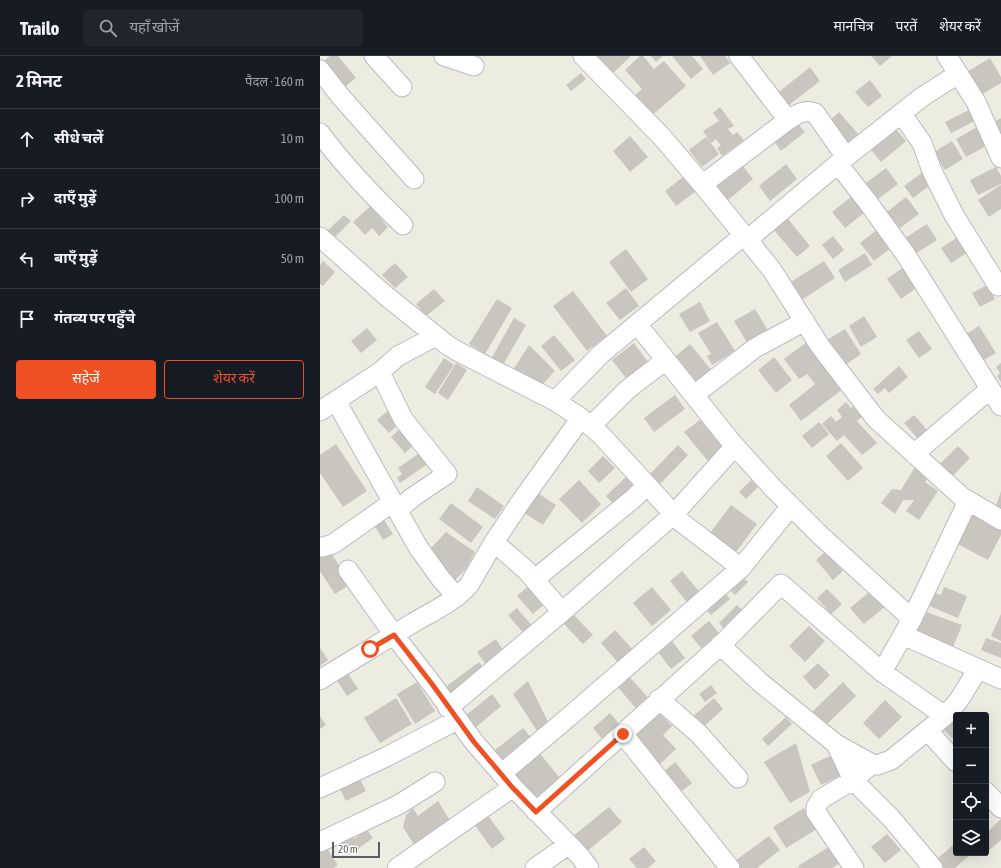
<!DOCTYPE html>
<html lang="hi">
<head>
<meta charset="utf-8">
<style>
	body { margin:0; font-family:"Asap Condensed","Noto Sans Devanagari",sans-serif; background:#20242c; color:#f1f3f6 }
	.controls { position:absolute; right:12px; bottom:12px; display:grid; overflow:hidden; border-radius:4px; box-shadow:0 4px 16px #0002 }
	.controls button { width:36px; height:36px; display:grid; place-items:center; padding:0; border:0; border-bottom:1px solid #363941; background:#171b24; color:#f1f3f6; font:20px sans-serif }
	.scale { position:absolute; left:12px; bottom:10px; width:48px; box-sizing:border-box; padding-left:4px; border:2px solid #5a5c63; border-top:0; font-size:11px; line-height:14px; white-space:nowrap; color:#5a5c63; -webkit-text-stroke:3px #fff; paint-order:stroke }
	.stop { position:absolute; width:12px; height:12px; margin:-9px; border:3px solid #ef5125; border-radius:50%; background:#fff }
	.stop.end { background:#ef5125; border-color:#fff; box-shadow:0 1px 4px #0008 }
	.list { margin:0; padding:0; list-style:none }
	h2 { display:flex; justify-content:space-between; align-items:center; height:52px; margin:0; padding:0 16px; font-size:17px }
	h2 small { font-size:13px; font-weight:400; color:#9ea1a6 }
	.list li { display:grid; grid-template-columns:26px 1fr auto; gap:12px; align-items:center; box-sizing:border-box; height:60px; padding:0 16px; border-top:1px solid #363941 }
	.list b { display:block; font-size:15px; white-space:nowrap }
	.list em { font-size:13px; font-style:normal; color:#9ea1a6 }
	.actions { display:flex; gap:8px; padding:12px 16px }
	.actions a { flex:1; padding:9px 0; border:1px solid #ef5125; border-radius:4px; text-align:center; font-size:14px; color:#ef5125 }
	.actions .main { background:#ef5125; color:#fff }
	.icon { flex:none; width:22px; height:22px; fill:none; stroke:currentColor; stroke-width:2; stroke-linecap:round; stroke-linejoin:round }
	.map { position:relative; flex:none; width:681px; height:812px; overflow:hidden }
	header { display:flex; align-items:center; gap:24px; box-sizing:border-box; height:56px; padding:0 20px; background:#171b24; border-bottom:1px solid #363941 }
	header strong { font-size:19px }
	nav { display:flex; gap:22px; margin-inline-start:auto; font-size:14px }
	.search { width:280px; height:36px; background:#20242c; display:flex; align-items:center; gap:10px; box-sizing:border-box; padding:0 14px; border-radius:4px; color:#9ea1a6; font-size:15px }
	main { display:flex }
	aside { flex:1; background:#171b24 }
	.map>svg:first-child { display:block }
	.building { fill:#c8c6be }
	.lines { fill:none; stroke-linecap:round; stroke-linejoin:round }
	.minor-casing { stroke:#b9bac1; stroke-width:21 }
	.minor { stroke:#fff; stroke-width:19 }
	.route { stroke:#ef5125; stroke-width:5 }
</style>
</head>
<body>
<header>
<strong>Trailo</strong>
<div class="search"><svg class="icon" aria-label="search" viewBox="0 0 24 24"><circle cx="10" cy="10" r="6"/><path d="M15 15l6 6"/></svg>यहाँ खोजें</div>
<nav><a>मानचित्र</a><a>परतें</a><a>शेयर करें</a></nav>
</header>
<main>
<aside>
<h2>2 मिनट<small>पैदल · 160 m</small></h2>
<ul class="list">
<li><svg class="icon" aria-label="ahead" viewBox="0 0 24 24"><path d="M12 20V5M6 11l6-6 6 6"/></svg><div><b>सीधे चलें</b></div><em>10 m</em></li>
<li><svg class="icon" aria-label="right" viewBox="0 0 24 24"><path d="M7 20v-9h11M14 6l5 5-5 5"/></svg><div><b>दाएँ मुड़ें</b></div><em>100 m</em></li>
<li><svg class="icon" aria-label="left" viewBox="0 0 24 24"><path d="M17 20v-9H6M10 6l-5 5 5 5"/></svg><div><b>बाएँ मुड़ें</b></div><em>50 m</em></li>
<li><svg class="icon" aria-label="arrive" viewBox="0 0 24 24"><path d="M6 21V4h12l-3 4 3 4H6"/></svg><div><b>गंतव्य पर पहुँचे</b></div></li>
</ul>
<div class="actions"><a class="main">सहेजें</a><a>शेयर करें</a></div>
</aside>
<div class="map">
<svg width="681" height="812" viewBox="0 0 681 812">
	<rect width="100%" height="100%" fill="#edece1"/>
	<path class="building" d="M10,0H18L36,22L22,33L0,8Z
		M278,0H311L289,21L274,4Z
		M320,0H323L334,13L344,5L366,30L330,61L313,41L322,33L305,14Z
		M331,0H343L336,6Z
		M352,0H372L383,13L371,23Z
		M380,0H405L410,7L393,19Z
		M551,0H572L560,10Z
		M670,2L681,21V27L659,40L645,17Z
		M490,11L500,25L465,52L455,39Z
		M261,17L266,23L251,35L246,29Z
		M550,24L562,40L548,51L535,36Z
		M400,51L414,70L408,73L413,79L417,76L424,84L402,100L397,92L401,90L396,83L391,87L383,75L399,65L393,57Z
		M651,53L657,64L631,77L625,66Z
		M519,56L538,78L525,89L506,68Z
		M681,62V86L671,68Z
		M474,63L485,76L461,95L451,81Z
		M573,70L586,85L561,106L548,90Z
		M659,70L670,88L646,101L636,83Z
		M310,80L328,101L310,116L293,95Z
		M386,81L399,98L382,111L369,94Z
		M632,85L643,103L625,114L614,96Z
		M466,108L477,123L450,145L439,130Z
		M422,109L433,123L407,145L395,131Z
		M676,111L681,120V128L658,139L650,124Z
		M566,112L578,128L558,143L546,127Z
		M603,116L612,128L593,142L584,130Z
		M367,118L379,133L356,150L345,135Z
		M681,129V153L669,161L658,144Z
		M532,140L545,156L525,172L512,156Z
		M586,141L599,158L580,172L567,156Z
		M55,146L67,159L62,164L68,171L59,180L52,172L45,179L33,166Z
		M24,159L31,165L12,184L5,177Z
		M468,163L490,190L477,201L454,174Z
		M607,168L617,184L595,198L585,182Z
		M562,170L576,188L554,205L540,187Z
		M513,180L524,194L513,203L502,189Z
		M638,181L648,196L631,207L621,192Z
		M306,193L328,223L311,236L289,206Z
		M545,197L552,209L525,226L518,214Z
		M3,205L15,216L3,230L0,228V209Z
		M504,205L515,222L480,245L469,227Z
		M75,207L88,221L75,232L62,219Z
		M585,210L599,230L581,243L567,223Z
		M667,229L675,243L660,251L652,237Z
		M306,232L319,250L300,264L286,247Z
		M114,233L125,245L106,260L96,248Z
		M253,235L287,280L267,295L233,250Z
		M177,243L192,252L165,298L149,288Z
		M380,246L390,265L370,276L359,258Z
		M435,253L450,278L429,290L414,265Z
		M544,260L557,281L541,291L529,270Z
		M194,262L206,269L183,309L171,303Z
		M397,266L415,295L392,309L387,300L391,298L378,277Z
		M659,270L676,297L659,307L643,280Z
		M47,272L57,284L41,297L31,285Z
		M525,273L541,298L524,310L507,284Z
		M599,275L612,293L599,302L586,284Z
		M234,279L255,304L241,315L221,290Z
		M492,282L528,329L481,365L469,349L495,328L487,318L479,323L464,303Z
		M314,287L328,306L306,322L292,304Z
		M370,288L393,316L374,331L351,304Z
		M209,289L235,315L220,331L191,317Z
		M454,301L472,324L456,337L438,314Z
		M124,302L134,309L115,338L105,331Z
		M136,307L147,314L128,344L118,337Z
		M681,307V326L677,320L680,317L676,311Z
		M579,310L588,321L569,337L565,332L558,338L553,333Z
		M355,339L365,353L334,376L324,362Z
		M526,346L531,352L535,349L544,359L537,365L557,387L542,399L524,379L517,385L502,368L511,360L516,366L522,361L517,354Z
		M70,353L82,365L69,377L57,364Z
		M594,359L608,375L598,383L584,367Z
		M380,364L403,392L388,405L364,376Z
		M499,366L509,378L492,392L482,380Z
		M84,369L98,385L85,397L71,381Z
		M521,387L543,412L528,425L506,400Z
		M16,388L47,435L23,451L0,417V399Z
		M358,389L368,399L340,428L330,418Z
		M638,390L650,402L629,424L616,412Z
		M101,396L109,407L80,427L77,422L82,418L78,412Z
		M283,400L295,412L279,427L268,415Z
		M595,411L608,422L605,426L618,435L599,464L586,455L594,444H583L575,458L561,447L572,433L581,434Z
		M306,421L316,433L296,451L286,440Z
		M259,424L281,448L262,467L239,443Z
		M431,424L438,431L426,443L419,436Z
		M157,431L184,450L175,463L148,445Z
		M681,435V453L676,450Z
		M216,436L236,449L223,469L203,456Z
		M131,447L163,471L151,487L119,463Z
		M411,449L437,468L416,496L390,477Z
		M648,456L681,474V479L668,504L632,485Z
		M62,461L73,478L63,484L53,467Z
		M126,476L155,496L146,513L134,525L111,492Z
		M8,492L31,528L15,538L0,515V498Z
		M505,496L523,515L513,524L496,504Z
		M362,515L382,539L369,549L350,525Z
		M419,518L428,526L415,539L407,531Z
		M213,526L228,545L213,558L197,540Z
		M332,531L351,554L332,570L313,547Z
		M624,531L647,540L638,562L607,549L612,536L621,539Z
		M554,532L567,549L544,568L530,552Z
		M402,533L410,543L391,559L383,550Z
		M507,533L522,548L511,558L497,542Z
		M417,549L426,558L407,576L399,567Z
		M197,552L214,572L205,579L188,559Z
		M601,554L642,569L631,596L591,581Z
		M251,556L273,579L263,588L241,565Z
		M681,558V585L671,580Z
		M389,565L399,577L381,592L371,580Z
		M489,570L505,585L485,606L469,590Z
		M295,574L315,596L300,609L281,587Z
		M349,581L365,602L351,613L335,592Z
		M666,582L681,587V602L661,594Z
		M176,583L186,599L168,611L157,596Z
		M0,592L8,604L0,610Z
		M159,606L166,615L131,642L124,632Z
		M498,607L510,619L495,634L483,621Z
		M27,616L38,633L27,640L16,623Z
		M307,618L331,645L319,656L295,628Z
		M208,625L231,672L221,681L193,638Z
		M97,626L115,655L95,668L77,638Z
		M523,626L536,640L506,669L493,655Z
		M391,629L397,637L385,646L379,638Z
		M172,638L181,650L154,673L144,661Z
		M76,642L92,668L60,687L44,662Z
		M394,642L403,653L381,673L371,662Z
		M565,644L582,661L559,683L543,667Z
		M337,655L352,670L343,679L356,693L338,710L311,680Z
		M290,657L301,670L284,685L273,672Z
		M0,660L6,669L0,673Z
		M466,661L472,668L448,690L442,683Z
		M636,662V686L623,673Z
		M203,672L213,684L181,710L171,697Z
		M476,687L490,736L470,747L444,706Z
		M217,694L240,722L211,746L188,718Z
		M514,698L524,718L501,729L491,709Z
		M355,706L372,727L358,738L341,718Z
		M38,719L46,735L26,745L18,729Z
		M118,745L132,768L97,793L83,771L86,759L93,752L98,760Z
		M289,751L302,766L265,797L252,781Z
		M484,752L497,773L466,792L453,771Z
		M164,754L185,783L172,793L151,764Z
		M681,763V784L666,797V777Z
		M47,774L53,782L29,799L19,786L30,778L34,783Z
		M567,778L581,794L565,807L551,791Z
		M449,780L460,794L437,812H416L412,807Z
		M636,786V797H652L635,812H621L615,805Z
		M512,789L523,805L512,812H480L478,810Z
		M6,791L18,809L13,812H0V794Z
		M324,791L336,805L328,812H317L309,803Z"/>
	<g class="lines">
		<g class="minor-casing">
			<path id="minor" d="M54,0L82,31
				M124,0L154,10
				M263,0L342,81L387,134L452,214L500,290L556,363L642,441L681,464
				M419,0L468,64
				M627,0L656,46L681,102
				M0,14L21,41L94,123
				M581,57L602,87L612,115L634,159L678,230
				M0,77C24,110 53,140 83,169
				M518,108L547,145L586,199L681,350
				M383,128L468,64C477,58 485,53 495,57L526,101
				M0,181L65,239L126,288L137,295L235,345L261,362L281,379L361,466L421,512
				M427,184L526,101L602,41L638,18
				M317,268L413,388L452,431L500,479L592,563
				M60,316L83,363L127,418L93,441L78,454
				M374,339L435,292L485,265
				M16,345L98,491L121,523L137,541
				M235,345L281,298L424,179
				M0,355L60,316L78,300L116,280
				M271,370L308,333L346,304
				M594,398L670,333
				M174,486L207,515L242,556
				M0,491H3L13,488L73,446
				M28,514L74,579L112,628L154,686L193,731L259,799L269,812
				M215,523L314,442L327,429
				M583,579L681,623
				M400,589L441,627L516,688L552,708
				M562,616L592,563L648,445
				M0,624C30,605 61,587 91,568C111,556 134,546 149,529L174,486L202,444L261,362
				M339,643L379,678L418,722
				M128,652L242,556L354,458L415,390
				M608,675L636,706
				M303,678L410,812
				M516,688L533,724L571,762L613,812
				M181,718L244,665L421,512L471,450
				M0,732L66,701L137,664
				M666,736L681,752
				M216,756L404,586L461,528L562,616L625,660
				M0,786L78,749L115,726
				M77,812L193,731
				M215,812L248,789
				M534,812L496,756V751L501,743L533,724L552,708L557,709L571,704L625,660L639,644L658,613"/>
		</g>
		<use href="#minor" class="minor"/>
	</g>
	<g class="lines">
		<path class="route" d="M50,593L74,579L112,628L154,686L192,731L216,756L303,678"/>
	</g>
</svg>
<div class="controls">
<button>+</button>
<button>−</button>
<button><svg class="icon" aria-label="locate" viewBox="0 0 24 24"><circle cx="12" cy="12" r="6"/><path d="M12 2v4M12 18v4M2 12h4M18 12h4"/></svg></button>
<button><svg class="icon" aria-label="layers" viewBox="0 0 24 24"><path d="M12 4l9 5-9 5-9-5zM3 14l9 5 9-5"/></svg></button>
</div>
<div class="scale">20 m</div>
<div class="stop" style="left:50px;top:593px"></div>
<div class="stop end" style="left:303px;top:678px"></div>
</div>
</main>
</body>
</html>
